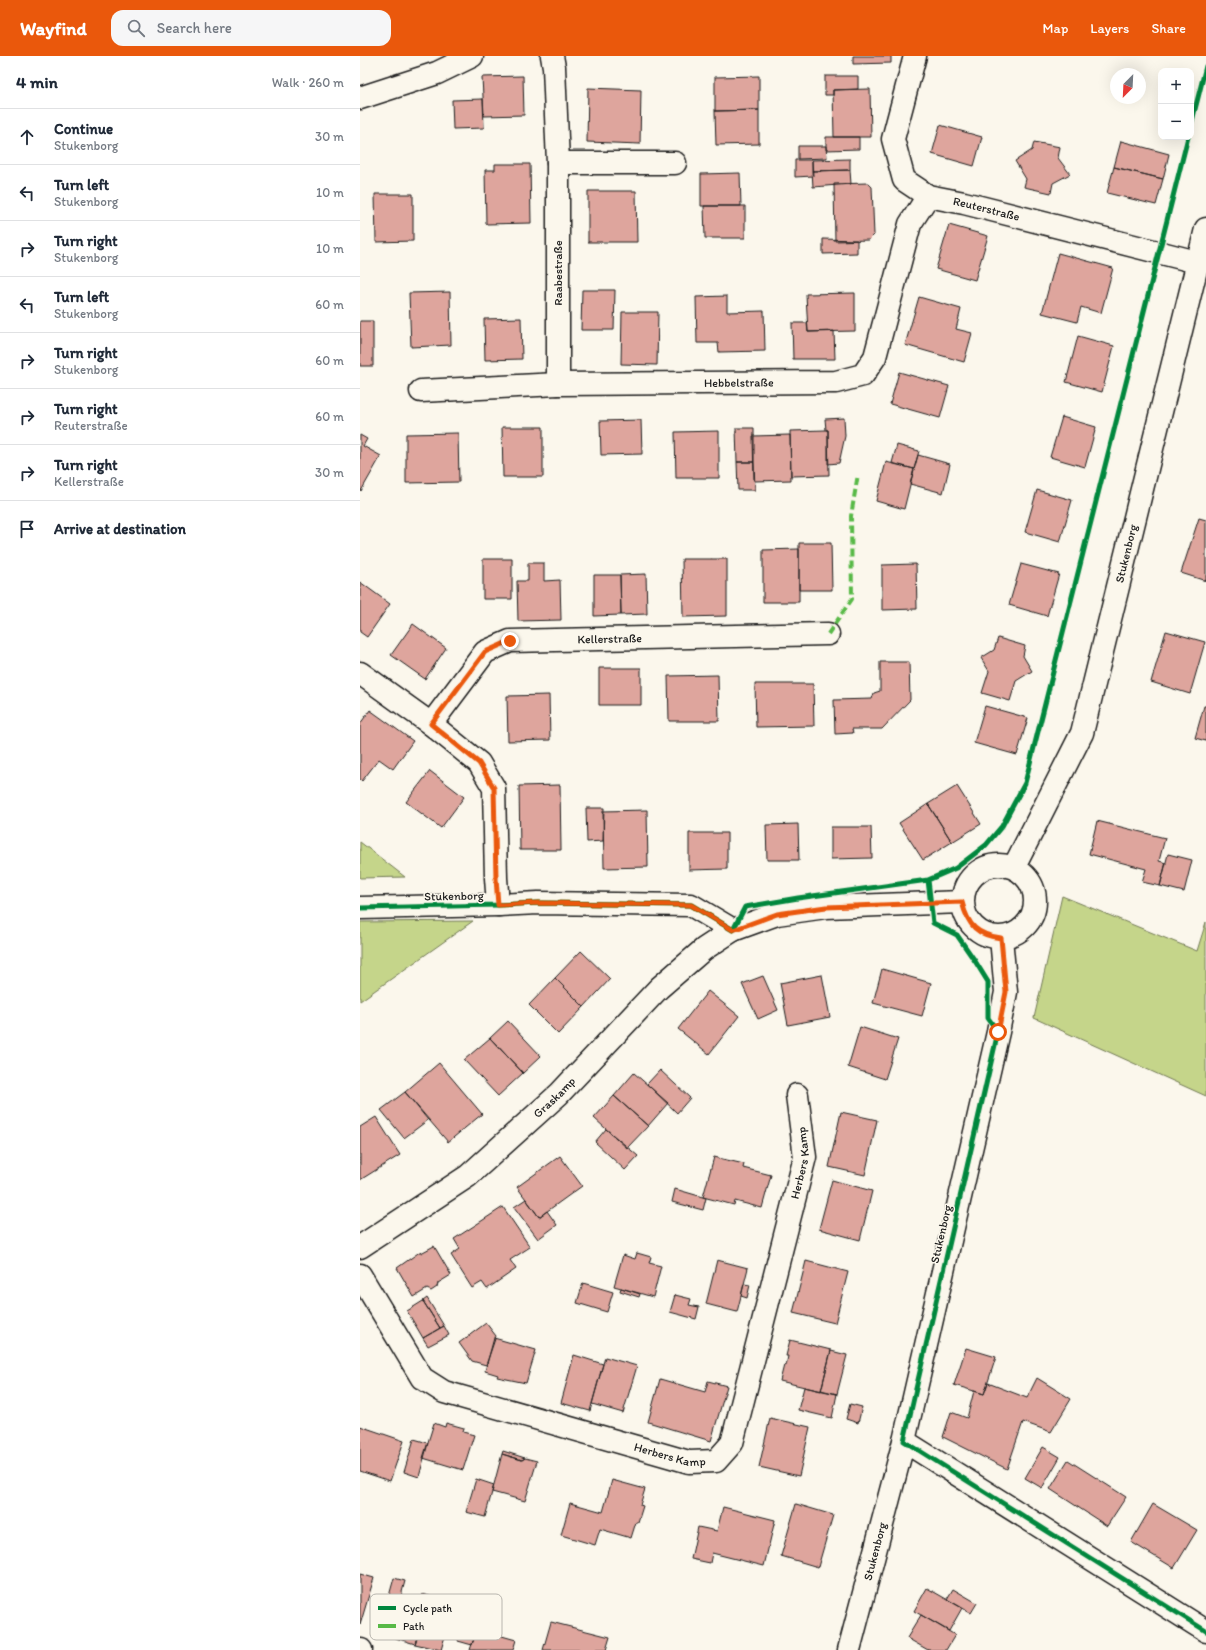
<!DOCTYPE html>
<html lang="en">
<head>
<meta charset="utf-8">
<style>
	body { margin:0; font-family:Itim,sans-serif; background:#f6f6f7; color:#1f2937 }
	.controls { position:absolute; right:12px; top:12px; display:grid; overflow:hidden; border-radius:8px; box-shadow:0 4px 16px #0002 }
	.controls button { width:36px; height:36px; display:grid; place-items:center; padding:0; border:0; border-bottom:1px solid #e0e1e3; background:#fff; color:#1f2937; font:20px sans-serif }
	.compass { position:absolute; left:750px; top:12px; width:36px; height:36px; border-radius:50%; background:#fff; box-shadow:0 4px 16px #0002; rotate:204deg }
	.stop { position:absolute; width:12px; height:12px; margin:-9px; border:3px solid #ea580c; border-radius:50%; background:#fff }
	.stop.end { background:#ea580c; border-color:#fff; box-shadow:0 1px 4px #0008 }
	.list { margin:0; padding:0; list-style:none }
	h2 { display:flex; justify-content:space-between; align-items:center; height:52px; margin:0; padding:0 16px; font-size:17px }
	h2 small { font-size:13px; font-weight:400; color:#747a83 }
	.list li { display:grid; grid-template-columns:26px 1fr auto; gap:12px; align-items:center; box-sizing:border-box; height:56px; padding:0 16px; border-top:1px solid #e0e1e3 }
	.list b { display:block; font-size:15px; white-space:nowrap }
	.list p { margin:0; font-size:13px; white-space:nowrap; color:#747a83 }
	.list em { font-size:13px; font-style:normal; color:#747a83 }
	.icon { flex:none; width:22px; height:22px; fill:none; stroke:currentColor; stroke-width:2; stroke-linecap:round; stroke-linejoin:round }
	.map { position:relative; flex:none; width:846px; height:1594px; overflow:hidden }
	header { display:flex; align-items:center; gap:24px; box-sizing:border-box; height:56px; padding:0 20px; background:#ea580c; color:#fff }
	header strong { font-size:19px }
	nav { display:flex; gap:22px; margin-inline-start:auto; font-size:14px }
	.search { width:280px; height:36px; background:#f6f6f7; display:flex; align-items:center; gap:10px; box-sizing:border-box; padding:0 14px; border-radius:12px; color:#747a83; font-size:15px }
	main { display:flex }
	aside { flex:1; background:#fff }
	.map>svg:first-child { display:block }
	.green { fill:#c5d58a; stroke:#707853 }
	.building { fill:#dea59d; stroke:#1c1c1c }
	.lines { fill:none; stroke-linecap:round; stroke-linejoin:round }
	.minor-casing { stroke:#1c1c1c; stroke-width:25 }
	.tertiary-casing { stroke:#1c1c1c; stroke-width:25 }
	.minor { stroke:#fbf7ec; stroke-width:22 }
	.tertiary { stroke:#fbf7ec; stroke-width:22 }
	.quiet { stroke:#58b947; stroke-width:4; stroke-dasharray:8 4; stroke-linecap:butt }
	.cycleway-casing { stroke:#fbf7ec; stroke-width:8 }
	.cycleway { stroke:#00873e; stroke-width:5 }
	.route { stroke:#ea580c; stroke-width:5 }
	.labels { text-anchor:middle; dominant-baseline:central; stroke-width:3; stroke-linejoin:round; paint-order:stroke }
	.street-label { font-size:12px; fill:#1c1c1c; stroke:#fbf7ec }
	.key { fill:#fbf7ec; stroke:#b8b5ae; stroke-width:1 }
	.key-label { font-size:11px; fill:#1c1c1c }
</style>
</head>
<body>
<header>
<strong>Wayfind</strong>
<div class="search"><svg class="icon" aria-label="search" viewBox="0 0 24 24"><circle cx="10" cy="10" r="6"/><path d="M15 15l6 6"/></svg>Search here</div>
<nav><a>Map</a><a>Layers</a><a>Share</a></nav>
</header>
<main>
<aside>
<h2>4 min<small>Walk · 260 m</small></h2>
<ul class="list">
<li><svg class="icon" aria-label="ahead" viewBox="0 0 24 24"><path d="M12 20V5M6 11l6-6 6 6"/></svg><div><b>Continue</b><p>Stukenborg</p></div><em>30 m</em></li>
<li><svg class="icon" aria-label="left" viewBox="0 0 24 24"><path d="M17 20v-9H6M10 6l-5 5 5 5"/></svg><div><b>Turn left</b><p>Stukenborg</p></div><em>10 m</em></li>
<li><svg class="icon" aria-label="right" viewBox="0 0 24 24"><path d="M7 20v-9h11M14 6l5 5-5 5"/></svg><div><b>Turn right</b><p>Stukenborg</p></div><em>10 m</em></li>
<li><svg class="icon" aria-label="left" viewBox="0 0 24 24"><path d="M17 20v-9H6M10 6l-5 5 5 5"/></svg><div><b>Turn left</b><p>Stukenborg</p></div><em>60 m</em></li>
<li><svg class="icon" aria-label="right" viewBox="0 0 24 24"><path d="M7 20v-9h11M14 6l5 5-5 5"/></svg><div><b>Turn right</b><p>Stukenborg</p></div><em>60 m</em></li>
<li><svg class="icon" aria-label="right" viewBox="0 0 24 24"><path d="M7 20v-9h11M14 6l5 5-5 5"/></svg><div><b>Turn right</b><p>Reuterstraße</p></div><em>60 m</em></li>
<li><svg class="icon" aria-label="right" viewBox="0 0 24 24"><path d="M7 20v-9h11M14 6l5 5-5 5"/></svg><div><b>Turn right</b><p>Kellerstraße</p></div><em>30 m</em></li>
<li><svg class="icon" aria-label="arrive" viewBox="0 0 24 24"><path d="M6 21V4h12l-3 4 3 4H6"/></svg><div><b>Arrive at destination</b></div></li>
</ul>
</aside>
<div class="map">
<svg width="846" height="1594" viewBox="0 0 846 1594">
	<rect width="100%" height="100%" fill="#fbf7ec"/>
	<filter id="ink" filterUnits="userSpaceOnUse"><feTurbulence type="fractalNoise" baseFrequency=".025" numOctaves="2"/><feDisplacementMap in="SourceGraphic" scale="8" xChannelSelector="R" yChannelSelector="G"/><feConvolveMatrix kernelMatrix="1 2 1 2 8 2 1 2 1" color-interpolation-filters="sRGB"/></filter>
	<g filter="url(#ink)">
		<path class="green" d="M0,786L45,821L0,822Z
			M702,840L837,895L846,866V1040L674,962Z
			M113,865L0,945V866Z"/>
		<path class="building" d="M493,0H531V7L493,8Z
			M163,20L164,59L124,60L122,21Z
			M399,20V54L355,55V21Z
			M465,20H498V33L473,34V39H465Z
			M228,32L281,34L280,88L227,86Z
			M510,33L511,81H474L473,34Z
			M123,43L124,72L93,73L92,44Z
			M399,54V88L356,89L355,55Z
			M580,69L622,81L614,110L572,98Z
			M466,81H499V93L466,94Z
			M761,85L809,98L803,123L754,111Z
			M674,86L700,91L698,102L710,118L693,127L691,137L664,131L666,123L655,105L672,94Z
			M438,90H466L467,102L438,103Z
			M490,103V114L452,115V104Z
			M435,104H452L453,120L435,121Z
			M135,108H170L171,167L126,168L125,114H135Z
			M754,111L803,123L796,149L747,137Z
			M490,114L491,128L453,131L452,115Z
			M380,117L381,150H341V118Z
			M508,127L512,131L514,179L509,184L475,185L474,128Z
			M228,135H276L277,186H228Z
			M15,138H53V185L16,186Z
			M344,150H385V182H345Z
			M589,169L628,180L615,224L576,213Z
			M463,183L497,184V197L463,198Z
			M698,197L753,212L741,257L721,251L717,266L682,257Z
			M222,234H255L254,274H221Z
			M90,236L91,289L51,291L49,237Z
			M495,237V275L448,276L446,238Z
			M367,240V256L404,255L405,295L359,296L358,287H337L336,241Z
			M559,241L601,253L596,273L612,277L604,306L545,289Z
			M262,256H298L297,309L261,308Z
			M161,262L162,303L125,304L124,263Z
			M0,265H13V310H0Z
			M432,267H447L448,276L474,275L475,303H433Z
			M718,280L754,290L742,336L706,326Z
			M539,316L589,330L580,362L530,348Z
			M702,361L736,371L725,411L690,401Z
			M484,362L485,380L479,407L468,408V374H466L465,363Z
			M281,364L282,398L241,399L240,365Z
			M142,371H183V421H143Z
			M376,372H394V406H377Z
			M466,374H468L469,419L431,420L430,375Z
			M359,375V422H316L315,376Z
			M98,377L99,426L46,427V378Z
			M0,379L7,383L3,390L21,400L1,435L0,434Z
			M430,379L431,424L394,425L393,380Z
			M537,389L559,395L554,413L532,407Z
			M558,399L590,408L583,437L550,428Z
			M377,406H394L395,434H378Z
			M526,406L554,413L544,453L516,445Z
			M677,434L712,444L700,486L665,476Z
			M839,462L846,464V525L821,517Z
			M439,487H471L472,534H439Z
			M439,493V546H403V494Z
			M123,503H152V543H123Z
			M322,503H367V560L323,561Z
			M168,507H184V525L200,524L201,564L158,565L157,525H168Z
			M556,508L557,553L522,554V509Z
			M661,508L699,518L687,560L649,549Z
			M286,518L287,558L261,559L260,519Z
			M234,519H260L261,559L234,560Z
			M0,526L30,548L7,581L0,576Z
			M53,568L86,592L65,623L31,599Z
			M806,575L845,586L830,638L791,626Z
			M638,582L665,590L663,600L672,615L656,625L650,645L622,637L629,615L621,602L634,594Z
			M520,606H549L550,644L522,673H492L493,677L475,678L474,644L512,643L514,637L520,635Z
			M239,612H281V649H239Z
			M358,619L359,665H309L308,620Z
			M395,628H453L454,670L396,671Z
			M189,639L190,684L148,685L147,640Z
			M625,650L668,662L657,699L614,687Z
			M844,650H846V685L835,682Z
			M10,654L53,685L33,713L19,703L2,725L0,723V668Z
			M70,715L104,741L81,772L46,746Z
			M200,729L201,794H160L159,730Z
			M597,730L621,768L592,786L568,748Z
			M568,748L592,786L563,804L539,767Z
			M226,752H244L243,785L227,786Z
			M287,754L288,811L244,812L243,755Z
			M737,765L805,782L799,805L806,807L800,830L782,826L786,813L729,798Z
			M438,768L439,804H407L406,769Z
			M471,771H511L512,802L471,803Z
			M329,777H367V813L329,814Z
			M808,798L832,804L824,836L800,830Z
			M221,895L250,923L224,951L195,922Z
			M522,913L571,927L562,960L513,947Z
			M462,919L470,961L428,969L420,927Z
			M403,920L418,954L398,963L382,928Z
			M195,922L224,951L198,978L169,949Z
			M348,935L379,960L349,998L318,973Z
			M148,965L181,1000L163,1017L130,982Z
			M500,971L538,983L525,1023L488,1011Z
			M130,982L163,1017L138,1040L104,1004Z
			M79,1007L122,1058L88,1086L45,1036Z
			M300,1014L330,1042L317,1057L287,1028Z
			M274,1017L308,1047L288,1070L254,1040Z
			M45,1036L68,1064L44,1082L21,1054Z
			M254,1040L288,1070L267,1092L234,1062Z
			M481,1056L517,1064L505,1119L469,1111Z
			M16,1061L40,1099L0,1124V1071Z
			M246,1073L278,1100L265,1114L235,1086Z
			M200,1100L222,1130L179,1161L157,1131Z
			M354,1101L384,1108L383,1112L411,1119L402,1152L375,1145L374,1149L343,1141Z
			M472,1124L512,1135L500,1184L459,1173Z
			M315,1133L346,1142L343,1154L312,1146Z
			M166,1143L179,1161L187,1155L197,1169L178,1183L154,1151Z
			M143,1151L170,1191L150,1204L156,1213L127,1233L122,1226L112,1232L91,1199L100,1193L94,1183Z
			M74,1190L91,1219L78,1227L77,1231L71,1235L67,1233L54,1241L37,1212L61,1195V1197Z
			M277,1197L291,1201L289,1207L301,1210L293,1241L254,1230L263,1199L275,1203Z
			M357,1204L388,1212L377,1256L346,1248Z
			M446,1205L488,1216L475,1267L433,1257Z
			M223,1227L253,1236L247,1256L217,1247Z
			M384,1228L390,1229L387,1242L381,1240Z
			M261,1232L280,1238L279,1241L260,1235Z
			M315,1239L331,1243L329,1249L339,1251L336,1263L310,1256Z
			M67,1242L84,1270L80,1272L63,1245Z
			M63,1245L80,1272L63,1282L47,1255Z
			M126,1267L136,1280L126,1309L112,1305L99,1287Z
			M84,1270L89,1279L68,1290L63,1282Z
			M134,1282L176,1294L166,1327L137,1321L138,1319L125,1315Z
			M430,1284L471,1294L461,1335L420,1325L424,1309L426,1310L428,1300H426Z
			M606,1292L636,1301L624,1338L594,1329Z
			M471,1295L487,1299L477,1338L461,1334Z
			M214,1299L243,1308L230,1355L201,1347Z
			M245,1301L277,1310L263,1357L232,1348Z
			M677,1322L711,1343L691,1376L663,1366L647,1413L583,1381L591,1356L607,1362L614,1335L624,1338L628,1327L667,1342Z
			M300,1323L345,1336L348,1325L367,1330L351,1385L288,1366Z
			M444,1331L477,1338L472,1362L438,1354Z
			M490,1348L502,1351L498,1367L486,1363Z
			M410,1362L450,1371L439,1420L399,1411Z
			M74,1367L85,1371L86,1367L104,1372L103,1376L114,1379L103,1414L63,1402Z
			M0,1370L44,1385L30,1425L0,1415Z
			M54,1383L68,1387L59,1421L44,1416Z
			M683,1391L700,1401L682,1432L665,1422Z
			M143,1395L165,1402L162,1404L142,1398Z
			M142,1398L162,1404L165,1402L177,1405L165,1445L132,1436Z
			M708,1404L766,1441L747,1470L690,1433Z
			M116,1423L134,1429L125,1461L106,1456Z
			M252,1424L285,1433L280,1449L283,1450L278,1466H276L271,1482L240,1473L235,1489L201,1479L210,1447L243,1456Z
			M436,1448L473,1459L458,1511L421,1500Z
			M793,1448L837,1474L814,1512L771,1486Z
			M363,1451L415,1464L404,1510L352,1497L350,1507L331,1503L338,1471L357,1475Z
			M0,1518L14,1522L0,1569Z
			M34,1522L45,1525L35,1562L24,1558Z
			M567,1532L602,1552L589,1575L554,1555Z
			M593,1533L617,1547L611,1557L587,1543Z
			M63,1538L69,1540L55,1588L29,1580L41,1541L60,1547Z
			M69,1540L76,1542L73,1550L92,1556L81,1594L55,1588Z
			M107,1553L122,1557L112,1589L98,1585Z
			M561,1559L595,1579L586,1594H568L547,1582Z
			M191,1566L250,1581L246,1594H183Z
			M117,1573L156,1584L153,1594H110Z"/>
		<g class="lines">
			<g class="minor-casing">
				<g id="minor">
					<path d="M192,0L194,11L198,107V328"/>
					<path id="s1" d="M555,0L533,83L544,124L568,140L604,147L837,206"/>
					<path d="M0,42L77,17L112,0"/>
					<path d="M198,107H315"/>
					<path id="s2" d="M61,335L198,328L476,326L503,319L515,301L550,168L568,140"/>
					<path d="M0,617L71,668L119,707L134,732L136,822L138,849"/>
					<path id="s3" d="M71,668L125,596L150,585L468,578"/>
					<circle cx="639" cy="845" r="36"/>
					<path d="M0,852L138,849L178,847L331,849L373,874"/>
					<path id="s4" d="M0,1191L108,1120L199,1038L299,932L344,893L373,874L417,858L466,851L602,846"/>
					<path id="s5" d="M0,1219L62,1322L84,1336L329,1406L356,1405L372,1387L445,1101L437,1039"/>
					<path d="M544,1385L846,1575"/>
					<path d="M0,1594H1"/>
					<path id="s6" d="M489,1594L544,1385L638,976L646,936L641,882"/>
				</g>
			</g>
			<g class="tertiary-casing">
				<g id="tertiary">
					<path id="s7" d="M654,811L722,677L846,173"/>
				</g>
			</g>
			<use href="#minor" class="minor"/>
			<use href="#tertiary" class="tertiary"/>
			<path class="quiet" d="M468,578L492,543L491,460L498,418"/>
			<g class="cycleway-casing">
				<path id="cycleway" d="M831,69L846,10
					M568,824L573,867L597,879L615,905L628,926V962L638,976L544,1385L846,1575
					M0,852L138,849L178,847L331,849L373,874L385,851L438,842L568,824L596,812L626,789L642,770L665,727L828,81"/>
			</g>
			<use href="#cycleway" class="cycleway"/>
		</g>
	</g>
	<g class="lines" filter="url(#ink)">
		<path class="route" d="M150,585L125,596L71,668L119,707L134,732L136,822L138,849L178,847L331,849L373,874L417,858L466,851L602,846C608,870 617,879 641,882L646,936L638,976"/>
	</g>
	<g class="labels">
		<g class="street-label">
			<text stroke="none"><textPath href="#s1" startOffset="217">Reuterstraße</textPath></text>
			<text transform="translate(198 217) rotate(-90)">Raabestraße</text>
			<text stroke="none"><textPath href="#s2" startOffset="318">Hebbelstraße</textPath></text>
			<text stroke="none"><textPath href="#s7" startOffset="335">Stukenborg</textPath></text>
			<text stroke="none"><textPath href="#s3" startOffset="217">Kellerstraße</textPath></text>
			<text transform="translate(94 840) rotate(-1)">Stukenborg</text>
			<text stroke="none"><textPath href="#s4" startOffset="246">Graskamp</textPath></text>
			<text stroke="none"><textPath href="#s5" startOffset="741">Herbers Kamp</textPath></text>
			<text transform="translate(581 1178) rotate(-77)">Stukenborg</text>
			<text stroke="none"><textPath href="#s5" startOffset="381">Herbers Kamp</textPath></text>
			<text stroke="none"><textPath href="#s6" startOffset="102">Stukenborg</textPath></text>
		</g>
	</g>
	<rect x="10" y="1538" width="132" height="46" rx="6" class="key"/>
	<rect x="18" y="1550" width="18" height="4" fill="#00873e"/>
	<rect x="18" y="1568" width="18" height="4" fill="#58b947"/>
	<g class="key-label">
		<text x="43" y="1556">Cycle path</text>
		<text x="43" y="1574">Path</text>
	</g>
</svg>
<div class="controls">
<button>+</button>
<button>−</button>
</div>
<svg class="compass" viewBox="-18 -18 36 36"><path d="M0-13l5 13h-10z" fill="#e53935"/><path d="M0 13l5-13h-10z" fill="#747a83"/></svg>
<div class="stop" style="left:638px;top:976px"></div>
<div class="stop end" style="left:150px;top:585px"></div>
</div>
</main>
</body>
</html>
